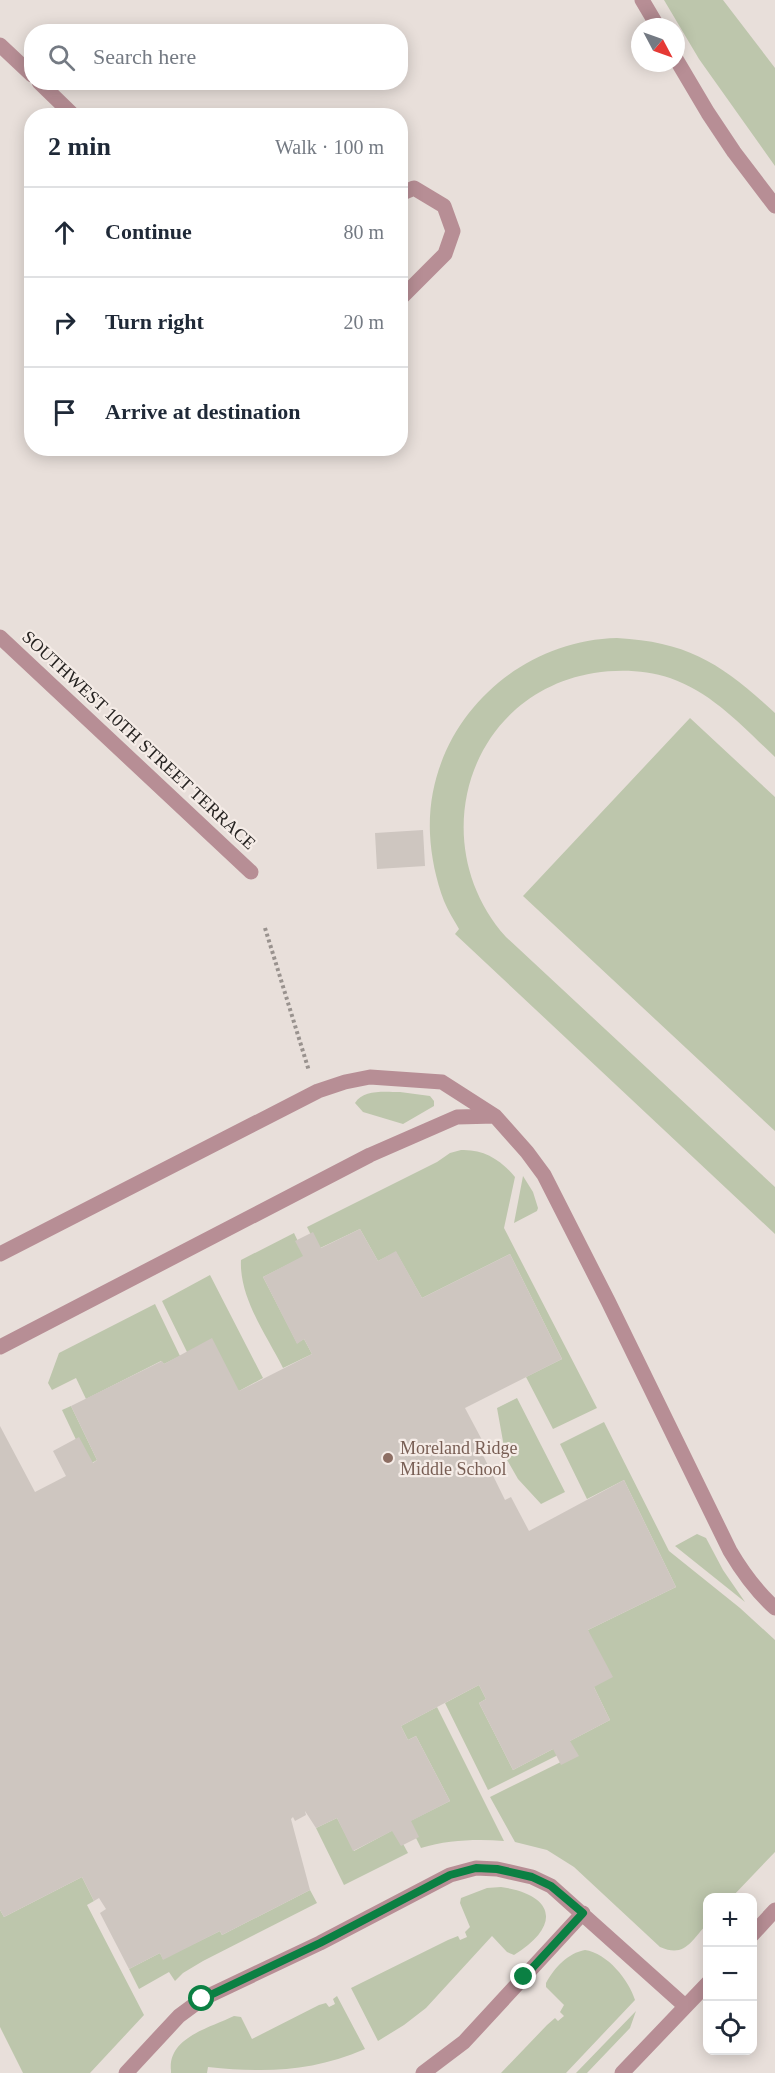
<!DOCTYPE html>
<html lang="en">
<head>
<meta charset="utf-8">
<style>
	body { margin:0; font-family:Georgia,serif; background:#f6f6f7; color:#1f2937 }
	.controls { position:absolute; right:18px; bottom:18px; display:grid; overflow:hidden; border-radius:12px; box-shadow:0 3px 15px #0003 }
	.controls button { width:54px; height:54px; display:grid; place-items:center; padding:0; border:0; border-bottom:2px solid #e0e1e3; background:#fff; color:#1f2937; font:30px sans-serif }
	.compass { position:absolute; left:631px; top:18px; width:54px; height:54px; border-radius:50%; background:#fff; box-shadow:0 3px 15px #0003; rotate:131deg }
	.stop { position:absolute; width:18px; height:18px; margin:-14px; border:4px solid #0b8043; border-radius:50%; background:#fff }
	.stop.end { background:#0b8043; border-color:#fff; box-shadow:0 2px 6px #0008 }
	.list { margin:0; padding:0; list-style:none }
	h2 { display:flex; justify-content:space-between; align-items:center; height:78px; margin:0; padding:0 24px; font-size:26px }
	h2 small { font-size:20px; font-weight:400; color:#747a83 }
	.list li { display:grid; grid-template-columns:39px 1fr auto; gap:18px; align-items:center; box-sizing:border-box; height:90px; padding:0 24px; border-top:2px solid #e0e1e3 }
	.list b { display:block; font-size:22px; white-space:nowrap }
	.list em { font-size:20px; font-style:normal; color:#747a83 }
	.icon { flex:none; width:33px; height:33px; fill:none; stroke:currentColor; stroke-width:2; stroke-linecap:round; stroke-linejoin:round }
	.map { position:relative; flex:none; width:775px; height:2073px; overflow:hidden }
	.search { position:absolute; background:#fff; box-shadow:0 3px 15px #0003; left:24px; top:24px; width:384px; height:66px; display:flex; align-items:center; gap:15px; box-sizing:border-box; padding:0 21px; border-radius:24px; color:#747a83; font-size:22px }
	.panel { position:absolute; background:#fff; box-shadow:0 3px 15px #0003; left:24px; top:108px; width:384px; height:348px; border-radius:24px }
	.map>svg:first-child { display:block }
	.green { fill:#bdc6ac }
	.building { fill:#cec6c0 }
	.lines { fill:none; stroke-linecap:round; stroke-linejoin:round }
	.path { stroke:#99928e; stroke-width:4; stroke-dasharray:3 3; stroke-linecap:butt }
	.service { stroke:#b78e95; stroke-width:15 }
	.minor { stroke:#b78e95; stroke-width:15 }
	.route { stroke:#0b8043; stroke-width:8 }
	.education-dot { fill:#8d6e63; stroke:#f5ece7; stroke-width:2 }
	.labels { text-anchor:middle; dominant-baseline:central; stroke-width:4.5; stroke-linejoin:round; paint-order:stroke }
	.street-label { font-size:18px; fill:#272422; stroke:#f5ece7 }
	.education-label { font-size:18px; fill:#785e54; stroke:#f5ece7; text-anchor:start }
</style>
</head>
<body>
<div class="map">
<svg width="775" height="2073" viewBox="0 0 775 2073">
	<rect width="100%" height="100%" fill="#e8dfda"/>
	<path class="green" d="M664,0H723L775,68V166L699,59Z
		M617,638C690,642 723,665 775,713V757C743,727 713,693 670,678C646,670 619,669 594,673C467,694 423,844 506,937L775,1187V1234L455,934L459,929C454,920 448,911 444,901C436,880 431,856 430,834C425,728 514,640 617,638Z
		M690,718L775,797V1131L523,896Z
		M400,1092L430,1096L434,1101V1106L403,1124L363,1112L355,1103C363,1089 385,1092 400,1092Z
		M461,1150C484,1149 501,1160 515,1177L504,1228L597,1408L553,1429L526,1377L562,1359L510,1254L422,1298L396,1252L378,1261L360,1229L318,1249L307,1227L437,1162L450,1153Z
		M523,1176L533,1192L538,1208L537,1211L514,1223Z
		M294,1233L305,1256L263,1277L297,1343L304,1339L312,1354L283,1368C267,1336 239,1298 241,1260Z
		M210,1275L263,1378L239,1391L187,1352L162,1301Z
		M155,1304L180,1356L164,1364L161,1361L86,1399L76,1378L52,1390L48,1383L59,1353Z
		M517,1398L565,1492L541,1504L518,1479L506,1458L497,1408Z
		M71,1406L97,1460L88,1465L62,1410Z
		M604,1422L669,1551L740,1608L775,1640V1852L732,1897L708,1898L707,1924C691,1941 685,1958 660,1947L574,1867L547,1850L515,1842L490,1797L575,1755L568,1742L610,1720L594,1687L588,1630L676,1587L624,1480L587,1499L560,1444Z
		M697,1534L706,1538L723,1570L745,1602L675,1546Z
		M479,1685L486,1699L479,1703L513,1770L555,1748L558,1755L488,1790L445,1703Z
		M437,1707L504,1841C476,1839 448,1840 421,1848L408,1822L450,1801L416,1736L408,1740L401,1726Z
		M337,1818L354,1851L395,1829L408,1853L344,1885L316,1828Z
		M82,1877L94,1901L87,1905L144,2015L90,2073H23L0,2027V1910L4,1917Z
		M501,1887C556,1895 561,1926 514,1955L507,1952L492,1936L426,2008L404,2025L378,2041L351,1988L448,1940L458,1936L460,1940L467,1937L465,1932L470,1927L460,1903L461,1898L487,1888Z
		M310,1890L317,1903L203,1961L183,1973L175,1981L169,1972L139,1989L129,1969L160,1953L163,1959L220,1931L222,1935Z
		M585,1950C607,1953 629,1980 635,2000L566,2073H501L547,2025L555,2018L558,2021L564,2016L560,2012L564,2005L546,1987V1983C554,1968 568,1953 585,1950Z
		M337,1996L365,2049C311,2072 266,2073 208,2067L207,2073H171V2071C167,2038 209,2028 234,2016L241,2017L252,2039L319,2005L326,2003L329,2007L335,2004L333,1999Z
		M636,2011L630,2028L587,2073H576Z"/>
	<path class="building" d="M423,830L425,866L377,869L375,833Z
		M360,1229L378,1261L396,1251L422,1298L510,1254L562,1359L465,1408L482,1440L477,1443L505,1500L511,1497L529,1531L624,1480L676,1587L588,1630L613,1677L594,1687L610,1720L570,1741L579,1756L561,1765L553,1749L513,1770L479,1703L486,1699L479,1685L401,1726L408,1740L416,1736L450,1801L411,1821L419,1837L401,1846L392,1831L353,1851L337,1818L316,1828L305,1811L306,1815L295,1821L293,1817L291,1819L310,1890L222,1935L220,1931L163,1960L160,1953L129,1969L100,1913L106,1909L99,1898L94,1901L82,1877L4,1917L0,1910V1426L35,1492L66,1476L53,1451L79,1437L93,1463L97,1460L71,1406L162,1361L164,1364L212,1338L239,1391L312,1354L304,1339L297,1344L263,1277L303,1256L295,1241L313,1232L321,1248Z"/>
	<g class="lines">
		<path class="path" d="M265,928L309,1071"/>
		<path class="service" d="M0,1254L318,1091L345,1082L370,1077L442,1082L495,1116L527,1152L544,1175L608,1301L730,1551C743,1573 756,1591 775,1608
			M0,1347L370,1155L457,1117L495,1116
			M126,2073L179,2016L202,1999L320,1943L450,1875L476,1868L497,1869L532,1877L551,1886L685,2006
			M423,2073L464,2042L583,1913"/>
		<path class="minor" d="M642,0L658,27
			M0,45L32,75
			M676,59L708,113L734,152L775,206
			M39,82L74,116
			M400,194L414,188L444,206L453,231L445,254L400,299
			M0,637L251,872
			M752,1935L775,1910
			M622,2073L708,1983"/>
	</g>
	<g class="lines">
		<path class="route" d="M202,1999L320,1943L450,1875L476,1868L497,1869L532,1877L551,1886L583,1913L524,1977"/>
	</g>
	<circle class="education-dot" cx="388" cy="1458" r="6"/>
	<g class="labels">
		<g class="street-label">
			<text transform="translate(139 740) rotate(43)">SOUTHWEST 10TH STREET TERRACE</text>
		</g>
		<g class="education-label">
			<text x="400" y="1448">Moreland Ridge<tspan x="400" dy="21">Middle School</tspan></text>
		</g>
	</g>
</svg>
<div class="controls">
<button>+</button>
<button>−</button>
<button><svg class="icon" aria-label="locate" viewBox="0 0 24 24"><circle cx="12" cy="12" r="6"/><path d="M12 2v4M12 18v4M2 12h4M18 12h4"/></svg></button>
</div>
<svg class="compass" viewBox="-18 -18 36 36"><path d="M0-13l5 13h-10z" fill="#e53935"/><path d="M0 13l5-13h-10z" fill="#747a83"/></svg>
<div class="stop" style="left:202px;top:1999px"></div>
<div class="stop end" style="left:524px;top:1977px"></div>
<div class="search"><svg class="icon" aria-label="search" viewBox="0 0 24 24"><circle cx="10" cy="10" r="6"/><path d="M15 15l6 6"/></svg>Search here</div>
<section class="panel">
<h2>2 min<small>Walk · 100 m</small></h2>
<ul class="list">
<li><svg class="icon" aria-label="ahead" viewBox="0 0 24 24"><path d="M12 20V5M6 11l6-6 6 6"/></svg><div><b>Continue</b></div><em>80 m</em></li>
<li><svg class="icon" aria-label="right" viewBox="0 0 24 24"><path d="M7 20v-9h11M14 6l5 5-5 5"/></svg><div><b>Turn right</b></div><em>20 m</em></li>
<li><svg class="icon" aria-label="arrive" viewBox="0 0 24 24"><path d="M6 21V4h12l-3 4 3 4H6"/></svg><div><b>Arrive at destination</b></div></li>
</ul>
</section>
</div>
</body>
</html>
